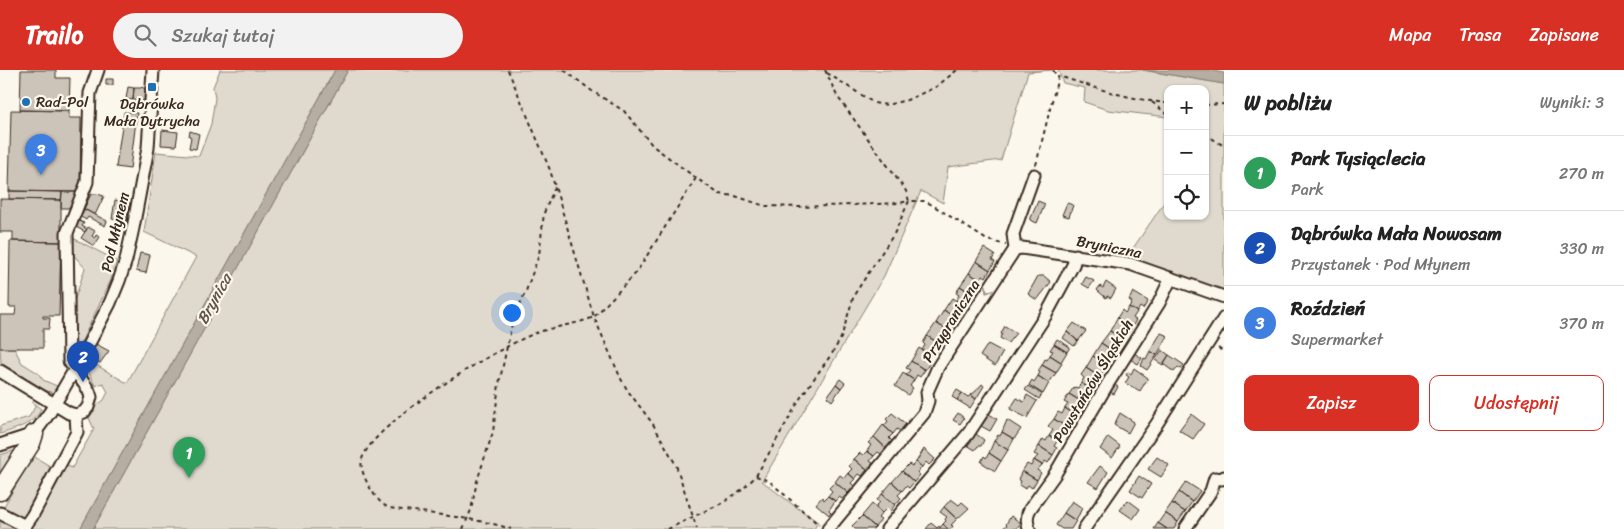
<!DOCTYPE html>
<html lang="pl">
<head>
<meta charset="utf-8">
<style>
	body { margin:0; font-family:Sriracha,sans-serif; background:#f2f2f2; color:#222 }
	.controls { position:absolute; right:15px; top:15px; display:grid; overflow:hidden; border-radius:10px; box-shadow:0 1px 4px #0004 }
	.controls button { width:45px; height:45px; display:grid; place-items:center; padding:0; border:0; border-bottom:1px solid #e0e0e0; background:#fff; color:#222; font:25px sans-serif }
	.you { position:absolute; left:511px; top:242px; width:18px; height:18px; margin:-12px; border:4px solid #fff; border-radius:50%; background:#1a73e8; box-shadow:0 0 0 8px #1a73e833 }
	.badge { display:grid; place-items:center; width:32px; height:32px; border-radius:50%; background:#d93025; color:#fff; font-size:16px; font-weight:700 }
	.pin { position:absolute; translate:-50% -41px; filter:drop-shadow(0 1px 2px #0008) }
	.pin::after { content:''; position:absolute; top:26px; width:18px; height:15px; background:inherit; clip-path:polygon(0 0,100% 0,50% 100%) }
	.list { margin:0; padding:0; list-style:none }
	h2 { display:flex; justify-content:space-between; align-items:center; height:65px; margin:0; padding:0 20px; font-size:21px }
	h2 small { font-size:16px; font-weight:400; color:#767676 }
	.list li { display:grid; grid-template-columns:32px 1fr auto; gap:15px; align-items:center; box-sizing:border-box; height:75px; padding:0 20px; border-top:1px solid #e0e0e0 }
	.list b { display:block; font-size:19px; white-space:nowrap }
	.list p { margin:0; font-size:16px; white-space:nowrap; color:#767676 }
	.list em { font-size:16px; font-style:normal; color:#767676 }
	.actions { display:flex; gap:10px; padding:15px 20px }
	.actions a { flex:1; padding:11px 0; border:1px solid #d93025; border-radius:10px; text-align:center; font-size:18px; color:#d93025 }
	.actions .main { background:#d93025; color:#fff }
	.icon { flex:none; width:28px; height:28px; fill:none; stroke:currentColor; stroke-width:2; stroke-linecap:round; stroke-linejoin:round }
	.map { position:relative; flex:none; width:1224px; height:459px; overflow:hidden }
	header { display:flex; align-items:center; gap:30px; box-sizing:border-box; height:70px; padding:0 25px; background:#d93025; color:#fff }
	header strong { font-size:24px }
	nav { display:flex; gap:28px; margin-inline-start:auto; font-size:18px }
	.search { width:350px; height:45px; background:#f2f2f2; display:flex; align-items:center; gap:12px; box-sizing:border-box; padding:0 18px; border-radius:28px; color:#767676; font-size:19px }
	main { display:flex }
	aside { flex:1; background:#fff }
	.map>svg:first-child { display:block }
	.green { fill:#dfd9ce; stroke:#8d8276 }
	.water { fill:#b6aea2; stroke:#85796d }
	.building { fill:#ccc4b9; stroke:#3b2a1e }
	.lines { fill:none; stroke-linecap:round; stroke-linejoin:round }
	.minor-casing { stroke:#3b2a1e; stroke-width:15 }
	.highway-casing { stroke:#3b2a1e; stroke-width:21 }
	.path { stroke:#3b2a1e; stroke-width:2; stroke-dasharray:4 4; stroke-linecap:butt }
	.minor { stroke:#fbf7ec; stroke-width:11 }
	.highway { stroke:#fbf7ec; stroke-width:18 }
	.oneway { stroke:#9b9085 }
	.poi-dot { fill:#1f6fb2; stroke:#fbf7ec; stroke-width:2 }
	.labels { text-anchor:middle; dominant-baseline:central; stroke-width:4.5; stroke-linejoin:round; paint-order:stroke }
	.poi-label { font-size:15px; fill:#3b2a1e; stroke:#fbf7ec; text-anchor:start }
	.street-label { font-size:15px; fill:#3b2a1e; stroke:#fbf7ec }
	.water-label { font-size:16px; font-style:italic; fill:#605246; stroke:#fbf7ec }
</style>
</head>
<body>
<header>
<strong>Trailo</strong>
<div class="search"><svg class="icon" aria-label="search" viewBox="0 0 24 24"><circle cx="10" cy="10" r="6"/><path d="M15 15l6 6"/></svg>Szukaj tutaj</div>
<nav><a>Mapa</a><a>Trasa</a><a>Zapisane</a></nav>
</header>
<main>
<div class="map">
<svg width="1224" height="459" viewBox="0 0 1224 459">
	<rect width="100%" height="100%" fill="#fbf7ec"/>
	<filter id="ink" filterUnits="userSpaceOnUse"><feTurbulence type="fractalNoise" baseFrequency=".02" numOctaves="2"/><feDisplacementMap in="SourceGraphic" scale="10" xChannelSelector="R" yChannelSelector="G"/><feConvolveMatrix kernelMatrix="1 2 1 2 8 2 1 2 1" color-interpolation-filters="sRGB"/></filter>
	<g filter="url(#ink)">
		<path class="green" d="M220,0H335L80,459H0V443L33,386L55,399L64,394L72,398L94,359L89,348L96,336L104,330L108,322L103,313L95,316L87,298L91,292L127,313L196,187L144,162L156,82L199,86L211,54L215,28L213,17Z
			M348,0H1052L1028,2L1001,90L948,97L943,133L921,121L884,206L762,411L792,434L818,452L814,459H93Z
			M1058,0H1143L1224,14V221L1191,211L1127,187L1168,127V146H1205V19H1168V47L1108,40L1084,32L1085,18L1063,13Z
			M71,167L117,191L111,210L76,283L73,279L72,238L85,198L71,182Z
			M0,278H14L22,293L38,303L43,310L59,317L53,323L45,320L1,293Z
			M32,332L41,339C36,353 14,360 0,364V356L29,347L35,337Z
			M16,380L0,407V385Z"/>
		<path class="water" d="M335,0H348L93,459H80Z
			M1143,0H1208L1224,3V14Z"/>
		<path class="building" d="M21,0H56V8H70L69,41L20,40Z
			M106,9H113V15H106Z
			M128,17L134,18L133,30L126,29Z
			M142,17L145,19L144,31L133,30L134,18H141Z
			M11,40L69,41V48H81L80,122L9,121Z
			M124,42L137,43L130,99L116,97Z
			M162,60L178,62L176,76L161,75Z
			M190,61L199,64L196,79L189,78L191,67L189,66Z
			M9,121L62,122L61,130L9,129Z
			M62,122H77L69,138H61Z
			M91,124H97L104,126L95,145L84,139Z
			M0,129L61,130V172L13,171V162H0Z
			M115,130L130,133L126,152L112,149Z
			M1038,131L1045,134L1037,153L1030,150Z
			M1067,133L1073,135L1069,147L1062,145Z
			M84,139L107,151L105,156L88,147L86,150L81,147Z
			M79,151L84,153L82,156L87,159L85,162L76,157Z
			M88,157L95,161L92,166L95,168L96,165L100,167L94,176L81,168Z
			M10,171L61,172L59,246H43V248H50L49,259H43V278H0V245H15L16,237H9Z
			M984,178L995,185L992,190L995,192L990,200L976,191Z
			M140,183L150,185L146,203L136,201Z
			M976,191L990,200L986,207L983,205L980,210L969,203Z
			M969,203L980,210L975,216L978,218L974,225L960,216Z
			M1038,206H1044L1051,212L1037,230L1028,224Z
			M1086,207L1094,211L1089,218L1082,214Z
			M1106,212L1116,219L1111,228L1107,226L1106,228L1097,220L1100,216L1103,218Z
			M960,216L974,225L969,232L967,230L963,235L956,231L959,225L956,223Z
			M1133,222L1148,231L1143,239L1140,237L1137,242L1129,237L1132,232L1129,230Z
			M952,228L963,235L960,241L963,243L958,250L944,240Z
			M1129,237L1137,242L1133,248L1136,250L1132,257L1117,248L1122,240L1125,243Z
			M944,240L958,250L953,258L950,255L947,260L936,253Z
			M1117,248L1132,257L1127,264L1124,262L1120,267L1110,261Z
			M936,253L947,260L943,266L946,268L942,275L927,266Z
			M1074,253L1086,261L1078,271L1067,262Z
			M1005,256L1016,263L1008,273L1000,268L1002,264L1001,263Z
			M1110,261L1120,267L1117,273L1120,275L1115,282L1101,273Z
			M1067,262L1078,271L1074,276L1063,268Z
			M1161,263L1168,266L1157,285L1150,281Z
			M927,266L942,275L937,282L934,280L930,285L922,280L925,275L923,273Z
			M1057,269L1070,277L1067,282L1054,274Z
			M1101,273L1115,282L1111,289L1108,288L1105,293L1093,286Z
			M96,274L109,281L100,293L89,287Z
			M988,274L1003,282L995,296L980,286Z
			M1054,274L1067,282L1061,292L1050,285L1053,281L1050,280Z
			M919,278L930,285L927,291L930,293L925,300L911,291Z
			M1162,280L1169,285L1163,295L1155,290Z
			M1150,281L1157,285L1147,300L1141,296L1144,288L1146,289Z
			M1134,283L1142,288L1138,294L1130,289Z
			M1050,285L1062,293L1056,303L1042,295L1045,289L1047,290Z
			M1169,285L1184,295L1181,299L1178,297L1174,302L1163,294Z
			M1093,286L1105,293L1101,298L1104,300L1100,307L1086,298Z
			M911,291L925,300L920,307L917,305L914,310L906,305L910,300L906,298Z
			M1042,295L1056,303L1049,313L1038,306L1040,302L1038,301Z
			M1086,298L1100,307L1095,315L1093,313L1089,318L1081,313L1084,308L1081,305Z
			M1134,298L1148,308L1140,321L1125,313L1129,307L1126,305L1128,302L1131,304Z
			M903,303L914,310L910,316L913,318L908,325L895,316Z
			M1038,306L1049,313L1043,324L1029,315L1032,310L1034,312Z
			M840,309L845,313L841,318L836,314Z
			M1081,313L1089,318L1085,324L1088,325L1084,333L1069,324L1074,317L1078,318Z
			M836,314L841,318L832,331L827,327Z
			M982,314L984,316L976,329L971,325L976,321Z
			M1114,314L1118,317L1114,324L1110,322Z
			M1028,316L1042,324L1039,329L1025,320Z
			M957,320L962,323L957,330L952,327Z
			M962,323L968,327L971,325L976,329L970,338L957,330Z
			M1069,324L1084,333L1076,345L1065,338L1068,334L1064,332Z
			M1027,325L1037,331L1027,348L1010,339L1017,328L1024,332Z
			M1065,338L1075,345L1068,358L1054,349L1058,342L1062,344Z
			M892,343L906,354L901,362L897,359L893,364L884,356L888,351L886,349Z
			M958,343L964,348L960,354L953,350Z
			M1120,343L1134,352L1128,363L1114,355Z
			M989,344L997,349L990,361L981,356Z
			M1191,344L1204,354L1193,369L1179,360Z
			M1054,349L1068,358L1063,366L1061,364L1058,370L1049,366L1053,360L1048,356Z
			M1007,350L1021,359L1014,369L1002,362Z
			M883,355L893,364L889,368L892,371L886,378L874,367Z
			M1002,362L1014,369L1008,380L994,371L998,365L1000,366Z
			M976,364L984,370L981,376H978L975,380L967,375Z
			M1049,366L1058,370L1054,376L1057,378L1053,385L1039,376L1043,369L1046,371Z
			M874,367L886,378L881,384L878,382L874,386L867,381L871,375L868,373Z
			M1108,367L1120,376L1112,388L1100,379Z
			M994,371L1008,380L1001,391L989,383Z
			M1039,376L1053,385L1048,393L1045,391L1042,395L1034,390L1038,386L1034,384Z
			M924,379L935,389L929,395L926,392L922,397L916,392Z
			M867,381L874,386L870,391L873,393L867,400L854,389L860,383L863,385Z
			M989,383L1001,391L995,401L981,392L984,386L986,388Z
			M1157,387L1169,395L1161,407L1148,399Z
			M854,389L867,400L862,406L859,404L855,409L848,403L852,399L849,396Z
			M1034,390L1042,395L1037,400L1041,403L1037,410L1022,401L1027,394L1031,396Z
			M916,392L922,397L917,403L920,405L914,412L902,401L909,394L912,396Z
			M1100,396L1108,402L1098,418L1088,412Z
			M902,401L914,412L909,418L906,416L902,421L892,412Z
			M1022,401L1037,410L1032,418L1028,415L1025,419L1019,415L1021,411L1018,409Z
			M848,403L855,409L851,413L854,416L848,423L835,412L840,405L844,408Z
			M1139,406L1151,414L1142,428L1130,420Z
			M835,412L848,423L842,429L839,427L835,431L828,426L832,421L829,418Z
			M892,412L902,421L898,425L901,428L895,435L882,424Z
			M1186,412L1200,421L1192,432L1179,422Z
			M1179,422L1192,432L1185,442L1172,433Z
			M882,424L895,435L890,441L887,438L882,443L875,437L880,432L877,430Z
			M828,426L835,431L829,440L831,442L829,445L816,434L822,427L824,430Z
			M951,429L959,435L962,432L969,438L957,449L944,437Z
			M1128,430L1140,439L1133,449L1120,440Z
			M1072,431L1082,438L1076,451L1064,443Z
			M1172,433L1185,442L1178,452L1165,443Z
			M872,434L882,443L878,448L881,450L875,457L862,446Z
			M944,437L957,449L951,455L953,456L951,459H948L943,454L946,451L945,449L947,447L940,442Z
			M1064,443L1076,451L1071,459H1062L1056,455Z
			M1165,443L1178,452L1174,459H1167L1158,453Z
			M862,446L875,457L873,459H855L852,456Z
			M1011,446L1021,453L1016,459H1002L1007,455L1006,454Z
			M931,453L937,458L939,456L940,458L943,454L948,459H926Z
			M1158,453L1167,459H1154Z"/>
		<g class="lines">
			<g class="minor-casing">
				<path id="minor" d="M1015,179L1022,178L1130,194L1224,227
					M1015,179L1013,164L1034,105
					M0,301L69,343L76,345L84,342L88,337L91,327L89,321L69,291L67,163L87,112L90,23L98,0
					M0,375L34,364L50,342L83,285L110,233L119,211L126,190L133,158L148,78L153,0
					M0,443L25,456L32,446L77,362L76,345
					M828,459L924,343L928,331L927,322L938,297L1015,179
					M887,459L968,364L1046,245L1073,195L1076,185
					M1029,459C1027,451 1026,446 1030,439L1055,404L1107,315L1159,233L1171,208
					M1084,459L1156,355L1224,248
					M1185,459L1211,421L1215,408L1222,409L1224,407"/>
			</g>
			<g class="highway-casing">
				<path id="highway" d="M0,421L31,373L34,364"/>
			</g>
			<path class="path" d="M508,0L550,100L594,247C575,255 555,256 536,263C498,277 374,352 362,389C358,401 374,428 384,435C391,440 405,440 414,441C446,446 480,449 511,459
				M564,0L592,21L624,41L653,76L696,108L719,124L735,126L765,136L802,137L899,133L909,131L894,164L854,225L841,268L833,282L801,327L756,406L744,418L724,432L668,459
				M825,0L837,26L906,121L909,131H925L934,136L987,170L1006,175
				M1053,0L1057,6
				M827,3L874,33L887,35L907,30L936,17L957,0
				M1152,32L1168,45
				M1205,35L1224,34
				M1205,64L1224,76
				M1036,95L1058,7L1065,8C1099,19 1132,30 1168,33
				M696,108L636,203L594,247L621,309L628,321L653,354L676,395L697,459
				M1218,278L1224,282
				M756,406L769,411L819,455
				M463,459L471,440L477,411L493,362L499,314L513,249L526,221L539,185L544,143L555,117"/>
			<use href="#minor" class="minor"/>
			<use href="#highway" class="highway"/>
		</g>
		<defs><path id="oneway-chevron" d="M-2-3.5L2.5 0L-2 3.5" fill="none" stroke-width="1.6" stroke-linecap="round" stroke-linejoin="round" transform="scale(1.25)"/></defs>
		<use class="oneway" href="#oneway-chevron" transform="translate(988 220) rotate(123)"/>
	</g>
	<g class="poi-dot">
		<rect x="147" y="12" width="10" height="10" rx="2.5"/>
		<circle cx="26" cy="32" r="5"/>
	</g>
	<g class="labels">
		<g class="poi-label">
			<text x="36" y="32">Rad-Pol</text>
			<text x="152" y="34" text-anchor="middle">Dąbrówka<tspan x="152" dy="17">Mała Dytrycha</tspan></text>
		</g>
		<g class="street-label">
			<text transform="translate(115 162) rotate(-77)">Pod Młynem</text>
			<text transform="translate(1109 177) rotate(11)">Bryniczna</text>
			<text transform="translate(951 251) rotate(-58)">Przygraniczna</text>
			<text transform="translate(1093 311) rotate(-59)">Powstańców Śląskich</text>
		</g>
		<g class="water-label">
			<text transform="translate(214 229) rotate(-61)">Brynica</text>
		</g>
	</g>
</svg>
<div class="controls">
<button>+</button>
<button>−</button>
<button><svg class="icon" aria-label="locate" viewBox="0 0 24 24"><circle cx="12" cy="12" r="6"/><path d="M12 2v4M12 18v4M2 12h4M18 12h4"/></svg></button>
</div>
<div class="you"></div>
<div class="pin badge" style="left:189px;top:408px;background:#2e9e5b">1</div>
<div class="pin badge" style="left:83px;top:312px;background:#1a4fb4">2</div>
<div class="pin badge" style="left:41px;top:105px;background:#3f7fe0">3</div>
</div>
<aside>
<h2>W pobliżu<small>Wyniki: 3</small></h2>
<ul class="list">
<li><span class="badge" style="background:#2e9e5b">1</span><div><b>Park Tysiąclecia</b><p>Park</p></div><em>270 m</em></li>
<li><span class="badge" style="background:#1a4fb4">2</span><div><b>Dąbrówka Mała Nowosam</b><p>Przystanek · Pod Młynem</p></div><em>330 m</em></li>
<li><span class="badge" style="background:#3f7fe0">3</span><div><b>Roździeń</b><p>Supermarket</p></div><em>370 m</em></li>
</ul>
<div class="actions"><a class="main">Zapisz</a><a>Udostępnij</a></div>
</aside>
</main>
</body>
</html>
